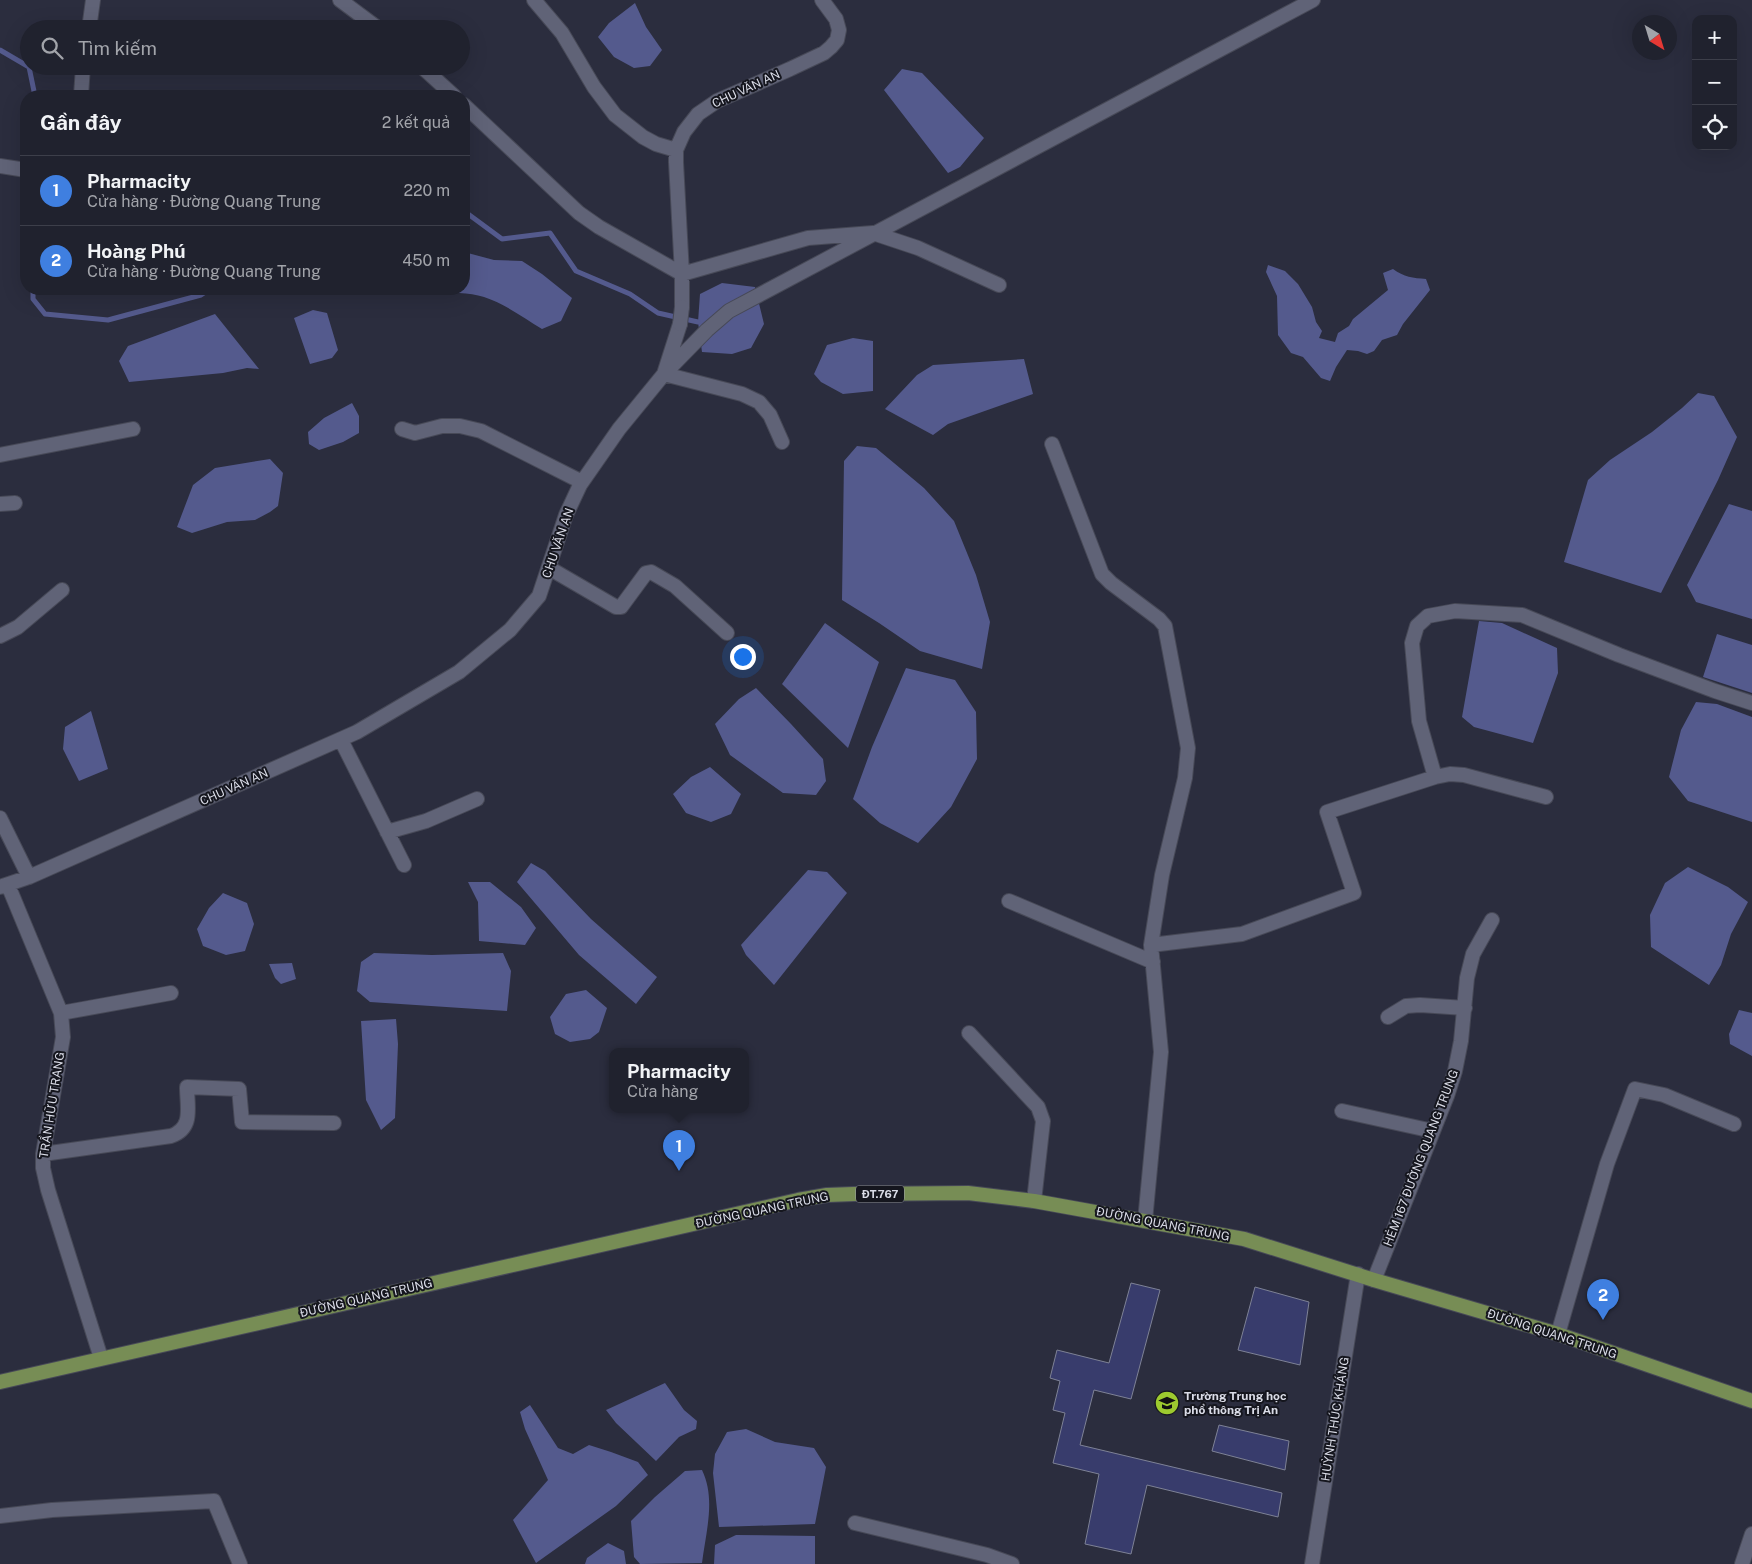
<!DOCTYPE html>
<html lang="vi">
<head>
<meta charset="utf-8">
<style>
	body { margin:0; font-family:"Public Sans",sans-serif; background:#2d2f3a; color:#f1f3f6 }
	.controls { position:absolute; right:15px; top:15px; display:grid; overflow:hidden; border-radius:10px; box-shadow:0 5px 20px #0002 }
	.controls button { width:45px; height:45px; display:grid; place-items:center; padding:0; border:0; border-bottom:1px solid #3d3f4a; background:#20222e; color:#f1f3f6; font:25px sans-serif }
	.compass { position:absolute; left:1632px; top:15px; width:45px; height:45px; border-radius:50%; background:#20222e; box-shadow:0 5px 20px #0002; rotate:142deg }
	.you { position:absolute; left:742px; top:656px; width:18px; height:18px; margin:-12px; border:4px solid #fff; border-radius:50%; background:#1a73e8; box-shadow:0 0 0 8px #1a73e833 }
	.badge { display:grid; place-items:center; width:32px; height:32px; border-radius:50%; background:#d93025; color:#fff; font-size:16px; font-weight:700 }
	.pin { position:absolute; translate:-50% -41px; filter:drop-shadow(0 1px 2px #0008) }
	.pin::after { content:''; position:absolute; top:26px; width:18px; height:15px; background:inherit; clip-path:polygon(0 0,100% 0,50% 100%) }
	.popup { position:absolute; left:609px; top:1048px; width:140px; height:65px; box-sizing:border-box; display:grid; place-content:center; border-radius:10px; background:#20222e; filter:drop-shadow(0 1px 4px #0005); font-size:16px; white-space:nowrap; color:#a2a4aa }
	.popup b { font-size:19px; color:#f1f3f6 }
	.popup::after { content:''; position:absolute; left:50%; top:100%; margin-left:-10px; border:10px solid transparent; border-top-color:#20222e }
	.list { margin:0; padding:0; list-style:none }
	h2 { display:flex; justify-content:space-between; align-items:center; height:65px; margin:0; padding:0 20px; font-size:21px }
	h2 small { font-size:16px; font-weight:400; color:#a2a4aa }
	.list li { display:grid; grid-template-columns:32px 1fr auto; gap:15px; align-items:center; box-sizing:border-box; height:70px; padding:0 20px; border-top:1px solid #3d3f4a }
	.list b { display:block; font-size:19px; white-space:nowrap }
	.list p { margin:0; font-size:16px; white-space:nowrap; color:#a2a4aa }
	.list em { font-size:16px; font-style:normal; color:#a2a4aa }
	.icon { flex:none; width:28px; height:28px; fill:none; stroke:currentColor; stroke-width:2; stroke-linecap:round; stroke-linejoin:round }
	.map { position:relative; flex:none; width:1752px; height:1564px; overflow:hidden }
	.search { position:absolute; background:#20222e; box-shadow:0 5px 20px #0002; left:20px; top:20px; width:450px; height:55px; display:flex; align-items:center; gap:12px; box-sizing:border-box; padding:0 18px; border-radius:28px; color:#a2a4aa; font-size:19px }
	.panel { position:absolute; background:#20222e; box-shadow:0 5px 20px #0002; left:20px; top:90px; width:450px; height:205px; border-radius:20px }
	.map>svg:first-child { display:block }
	.water { fill:#545a8d }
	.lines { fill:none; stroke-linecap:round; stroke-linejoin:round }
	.stream { stroke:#545a8d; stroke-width:5 }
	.building { fill:#383c6c; stroke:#7e8296 }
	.minor-casing { stroke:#474957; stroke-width:16 }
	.tertiary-casing { stroke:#474957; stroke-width:16 }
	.primary-casing { stroke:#474957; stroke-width:16 }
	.minor { stroke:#606377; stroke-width:14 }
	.tertiary { stroke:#606377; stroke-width:14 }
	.primary { stroke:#778d55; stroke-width:14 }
	.labels { text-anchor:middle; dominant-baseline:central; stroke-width:4; stroke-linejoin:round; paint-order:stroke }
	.shield { fill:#15161e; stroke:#9fa1ab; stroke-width:1 }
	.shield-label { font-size:11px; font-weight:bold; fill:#dadce7 }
	.street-label { font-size:12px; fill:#dadce7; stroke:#15161e }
	.poi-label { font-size:12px; font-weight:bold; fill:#dadce7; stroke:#15161e; text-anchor:start }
</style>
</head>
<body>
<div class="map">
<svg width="1752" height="1564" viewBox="0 0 1752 1564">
	<rect width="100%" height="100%" fill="#2b2d3e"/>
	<path class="water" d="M635,3L646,27L662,50L650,66L634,68L614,57L598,37L609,23Z
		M902,69L922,73L984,138L960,167L948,173L884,90Z
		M464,252L494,260L522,261L542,274L572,298L561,321L542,329C524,318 505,304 484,297C469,292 450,294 433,289H464Z
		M1268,265L1285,271L1298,284L1312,307L1316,322L1322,331L1319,338L1335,342L1338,333L1349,326L1353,319L1388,290L1383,273L1393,269C1404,277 1413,278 1426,279L1430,290L1403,324L1397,335L1382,340L1374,351L1367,354L1358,351L1347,350L1336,367L1330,381L1321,378L1303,357L1291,353L1278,335L1277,296L1266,272Z
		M722,283L755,287L764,324L751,348L732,354L702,352L698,322L700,294Z
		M313,310L327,313L338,350L332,358L310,364L294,318Z
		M215,314L259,369L247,368L223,373L129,382L119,361L128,346Z
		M853,338L873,341V391L843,394L821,382L814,374L827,345Z
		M1024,359L1033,394L948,424L933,435L885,409L917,375L933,365Z
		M1698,393L1714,396L1737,437L1718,480L1661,593L1564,562L1588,480L1610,460L1652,432L1682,408Z
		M352,403L359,416V433L343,442L319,450L309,444L308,432L324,418Z
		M857,446L876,448L924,488L954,521L976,575L990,622L982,669L920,651L879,623L842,600L844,461Z
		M270,459L283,473L278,506L270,512L255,520L227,522L192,533L177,527L193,485L215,468Z
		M1729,504L1752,511V619L1696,602L1687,585Z
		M1479,621L1502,623L1557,648L1558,673L1533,743L1474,727L1462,717Z
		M825,623L879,662L848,748L782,684Z
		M1717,634L1752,645V693L1703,677Z
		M906,668L955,680L976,712L977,759L951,807L918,843L880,823L853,799L872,747Z
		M756,688L791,724L823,759L826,781L816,795L783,793L730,755L715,724L739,699Z
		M1696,702L1717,704L1752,717V822L1688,801L1669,777L1681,730Z
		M91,711L108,769L79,781L63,749L65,727Z
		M710,767L741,794L731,814L711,822L686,813L673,794L691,777Z
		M531,863L545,871L591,919L657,977L636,1004L579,955L517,882Z
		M1688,867L1728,887L1748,902L1731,934L1721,965L1709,985L1651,947L1650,915L1665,883Z
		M808,870L827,872L847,893L774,985L746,955L741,945Z
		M468,882H490L521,907L536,928L525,945L479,941L478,902Z
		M223,893L247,903L254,924L245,951L226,955L203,946L197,929L209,908Z
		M374,953L432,955L503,953L511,971L507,1011L370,1002L357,991L361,962Z
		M292,963L296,979L281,984L275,978L269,964Z
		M586,990L607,1008L599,1032L590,1039L570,1042L555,1034L550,1017L566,994Z
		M1739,1010L1752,1013V1056L1730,1044L1729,1034Z
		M396,1019L398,1044L395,1118L381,1130L366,1100L361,1021Z
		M665,1383L684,1410L697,1421L696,1429L679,1437L656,1461L616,1423L606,1410Z
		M530,1405L558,1448L573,1454L589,1445L611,1452L638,1462L648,1475L616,1506L536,1563L513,1520L548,1480L525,1429L520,1412Z
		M746,1429L775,1442L814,1448L826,1467L815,1524L719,1527L713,1473L715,1454L727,1432Z
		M702,1470C716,1499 706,1531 702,1563L640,1564L634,1557L631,1521L655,1497L685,1471Z
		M736,1535L815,1536V1564H714L715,1545Z
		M608,1543L624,1551L626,1564H585L587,1558Z"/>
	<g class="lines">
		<path class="stream" d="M0,50L29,67L35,96
			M464,211L502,239L550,233L576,271L630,294L658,313L698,322
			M33,289V299L45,314L108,320L201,295L210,289"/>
	</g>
	<path class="building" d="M1131,1283L1160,1290L1131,1399L1094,1390L1080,1445L1282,1493L1278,1517L1147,1485L1131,1554L1085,1544L1099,1474L1053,1463L1065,1413L1053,1410L1060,1381L1050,1378L1057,1350L1109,1363Z
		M1255,1287L1309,1302L1300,1365L1238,1350Z
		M1219,1425L1289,1441L1285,1470L1212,1451Z"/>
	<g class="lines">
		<g class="minor-casing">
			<path id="minor" d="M340,0L379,29
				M534,0L562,33L594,87L615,115L643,137L656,144L676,150
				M89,29L93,0
				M421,66L454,96
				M81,96L83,66
				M464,105L579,213L599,227L682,274L808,238L873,233L918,248L999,285
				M0,166L26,170
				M682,307V274L676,162V150L684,132L698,114L717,101L790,69L824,53L831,47L837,40L839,30L836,19L822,0
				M402,429L415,433L442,426H460L481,431L582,482
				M782,442L770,415L759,402L742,394L664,374L707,330L729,311L1313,0
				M1052,444L1102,574L1111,583L1159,619L1165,626L1188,748L1185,778L1162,875L1151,945L1161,1052L1145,1221
				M0,455L133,429
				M0,504L15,503
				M549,568L616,607H621L646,573L651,572L675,586L727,633
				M0,636L18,627L62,590
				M341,740L404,865
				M1435,777L1419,721L1412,643L1417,626L1428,616L1455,611L1522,615L1619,655L1715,691L1752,703
				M0,818L29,877
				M387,832L426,821L477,799
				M8,885L61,1013L63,1037L43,1154V1168L48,1190L101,1358
				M0,887L29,877L357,732L459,672L510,630L539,596L566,515L580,485L619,429L664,374L680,324
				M1009,901L1153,962
				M1151,945L1242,934L1354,893L1327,812L1435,777L1450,774L1464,775L1546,797
				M61,1013L171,993
				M1388,1017L1406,1006L1420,1005L1465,1008
				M969,1033L1038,1107L1043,1121L1034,1201
				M1342,1111L1433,1131
				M43,1154L171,1136C194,1128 187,1107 187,1087L239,1089L242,1122L334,1123
				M1374,1280L1447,1096L1455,1071L1461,1041L1467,978L1473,954L1492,920
				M1558,1334L1607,1164L1635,1089L1664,1095L1734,1124
				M0,1516L52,1510L214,1501L240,1564
				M855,1523L987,1555L1012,1564
				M1742,1564L1752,1534"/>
		</g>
		<g class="tertiary-casing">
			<path id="tertiary" d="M680,324L682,307
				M1312,1564L1358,1274"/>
		</g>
		<g class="primary-casing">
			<path id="primary" d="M0,1382L798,1200L827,1195L854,1194L968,1193L1034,1201L1244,1239L1374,1280L1558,1334L1752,1401"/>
		</g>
		<use href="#minor" class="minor"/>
		<use href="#tertiary" class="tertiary"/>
		<use href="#primary" class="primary"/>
	</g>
	<defs>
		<g id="school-disc" transform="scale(1.25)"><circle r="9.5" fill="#9dca2f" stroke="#15161e"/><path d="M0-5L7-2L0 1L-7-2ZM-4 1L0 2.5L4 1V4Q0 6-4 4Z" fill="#111"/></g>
	</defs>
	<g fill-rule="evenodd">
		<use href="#school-disc" x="1167" y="1403"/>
	</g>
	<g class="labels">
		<rect class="shield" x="856" y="1185.5" width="48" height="17" rx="4"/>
		<g class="shield-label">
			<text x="880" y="1194">ĐT.767</text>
		</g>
		<g class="street-label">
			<text transform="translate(746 89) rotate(-25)">CHU VĂN AN</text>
			<text transform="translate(558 543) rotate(-71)">CHU VĂN AN</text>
			<text transform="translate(234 787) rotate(-24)">CHU VĂN AN</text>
			<text transform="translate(52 1105) rotate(-81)">TRẦN HỮU TRANG</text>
			<text transform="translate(1421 1158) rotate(-69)">HẺM 167 ĐƯỜNG QUANG TRUNG</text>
			<text transform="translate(762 1210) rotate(-12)">ĐƯỜNG QUANG TRUNG</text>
			<text transform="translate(1163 1224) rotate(11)">ĐƯỜNG QUANG TRUNG</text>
			<text transform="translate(366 1298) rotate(-13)">ĐƯỜNG QUANG TRUNG</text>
			<text transform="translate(1552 1334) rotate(18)">ĐƯỜNG QUANG TRUNG</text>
			<text transform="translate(1335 1419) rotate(-81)">HUỲNH THÚC KHÁNG</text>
		</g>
		<g class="poi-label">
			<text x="1184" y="1396">Trường Trung học<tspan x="1184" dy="14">phổ thông Trị An</tspan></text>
		</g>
	</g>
</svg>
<div class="controls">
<button>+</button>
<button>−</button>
<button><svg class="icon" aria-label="locate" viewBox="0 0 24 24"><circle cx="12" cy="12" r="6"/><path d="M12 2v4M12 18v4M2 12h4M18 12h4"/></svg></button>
</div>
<svg class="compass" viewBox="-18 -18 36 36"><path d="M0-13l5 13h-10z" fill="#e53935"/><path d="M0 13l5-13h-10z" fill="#a2a4aa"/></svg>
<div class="you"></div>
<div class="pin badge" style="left:679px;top:1171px;background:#3f7fe0">1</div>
<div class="popup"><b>Pharmacity</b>Cửa hàng</div>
<div class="pin badge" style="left:1603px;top:1320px;background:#3f7fe0">2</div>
<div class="search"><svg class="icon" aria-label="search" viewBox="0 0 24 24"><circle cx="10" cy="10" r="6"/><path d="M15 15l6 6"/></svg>Tìm kiếm</div>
<section class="panel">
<h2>Gần đây<small>2 kết quả</small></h2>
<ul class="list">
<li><span class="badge" style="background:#3f7fe0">1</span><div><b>Pharmacity</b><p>Cửa hàng · Đường Quang Trung</p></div><em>220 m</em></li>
<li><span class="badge" style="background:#3f7fe0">2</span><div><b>Hoàng Phú</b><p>Cửa hàng · Đường Quang Trung</p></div><em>450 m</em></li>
</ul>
</section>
</div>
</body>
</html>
